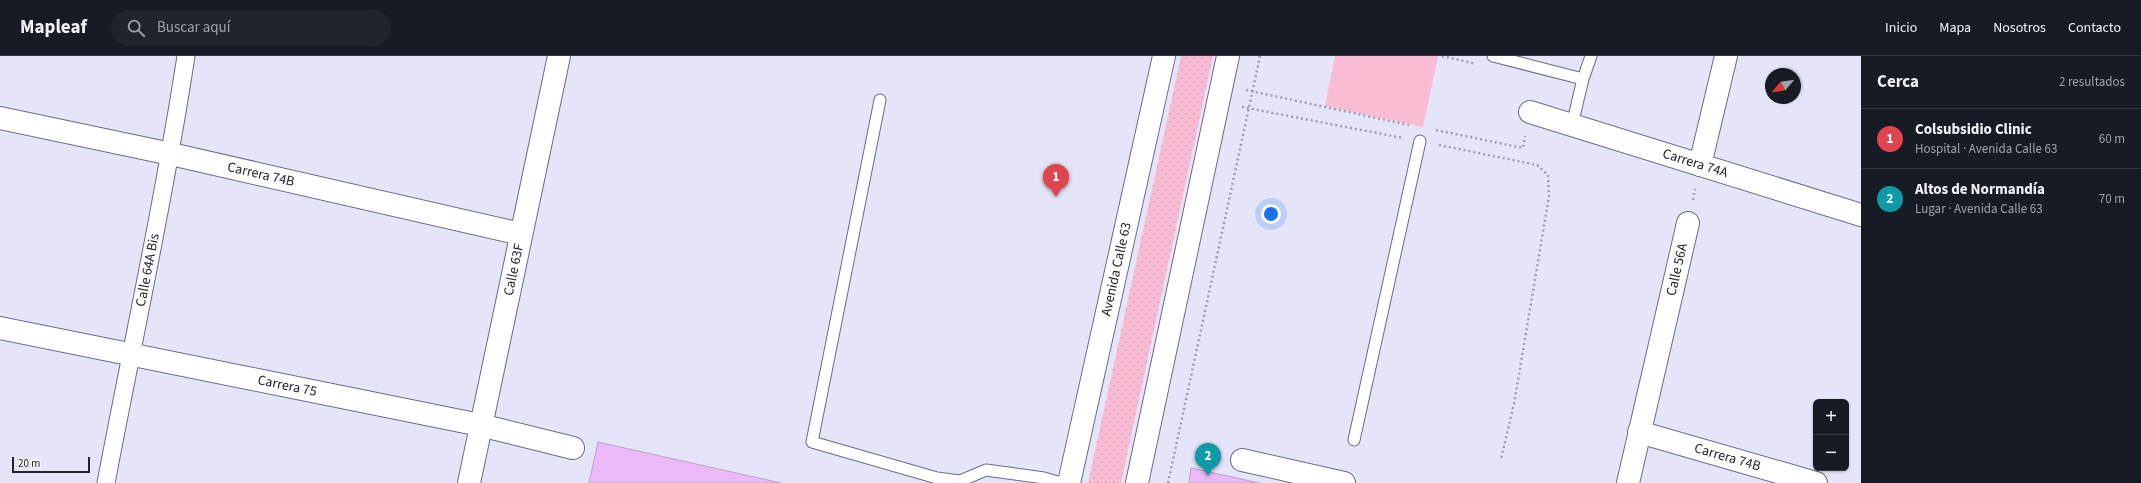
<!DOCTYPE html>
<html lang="es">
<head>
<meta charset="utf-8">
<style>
	body { margin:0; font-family:"Source Sans 3",sans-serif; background:#20242c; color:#f1f3f6 }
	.controls { position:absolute; right:12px; bottom:12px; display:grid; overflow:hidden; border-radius:6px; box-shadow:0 1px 3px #0004 }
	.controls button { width:36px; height:36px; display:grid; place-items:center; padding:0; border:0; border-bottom:1px solid #363941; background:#171b24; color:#f1f3f6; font:20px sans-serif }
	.compass { position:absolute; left:1765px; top:12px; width:36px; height:36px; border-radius:50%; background:#171b24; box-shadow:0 1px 3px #0004; rotate:241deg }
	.scale { position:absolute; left:12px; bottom:10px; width:78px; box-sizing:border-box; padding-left:4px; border:2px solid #22212e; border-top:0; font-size:11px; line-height:14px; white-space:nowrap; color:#22212e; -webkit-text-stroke:3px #f3f4fa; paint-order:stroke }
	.you { position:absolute; left:1271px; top:158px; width:14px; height:14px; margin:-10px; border:3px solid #fff; border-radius:50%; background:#1a73e8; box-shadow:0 0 0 6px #1a73e833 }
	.badge { display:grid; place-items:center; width:26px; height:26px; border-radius:50%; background:#7c3aed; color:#fff; font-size:13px; font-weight:700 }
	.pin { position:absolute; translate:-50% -33px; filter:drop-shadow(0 1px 2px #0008) }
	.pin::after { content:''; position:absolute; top:21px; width:14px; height:12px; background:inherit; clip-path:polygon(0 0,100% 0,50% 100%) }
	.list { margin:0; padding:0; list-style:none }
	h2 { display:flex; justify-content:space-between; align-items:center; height:52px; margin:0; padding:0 16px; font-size:17px }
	h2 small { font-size:13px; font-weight:400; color:#9ea1a6 }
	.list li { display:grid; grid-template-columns:26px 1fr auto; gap:12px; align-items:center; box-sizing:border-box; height:60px; padding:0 16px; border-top:1px solid #363941 }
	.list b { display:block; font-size:15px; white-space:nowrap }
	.list p { margin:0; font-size:13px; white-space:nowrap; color:#9ea1a6 }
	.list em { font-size:13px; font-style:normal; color:#9ea1a6 }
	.icon { flex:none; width:22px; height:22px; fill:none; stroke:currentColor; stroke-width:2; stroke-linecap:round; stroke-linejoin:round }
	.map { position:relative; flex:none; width:1861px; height:427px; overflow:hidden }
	header { display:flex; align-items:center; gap:24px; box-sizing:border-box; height:56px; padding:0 20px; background:#171b24; border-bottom:1px solid #363941 }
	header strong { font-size:19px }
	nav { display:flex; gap:22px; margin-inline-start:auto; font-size:14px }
	.search { width:280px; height:36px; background:#20242c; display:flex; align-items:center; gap:10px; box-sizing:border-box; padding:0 14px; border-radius:22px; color:#9ea1a6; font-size:15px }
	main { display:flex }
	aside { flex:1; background:#171b24 }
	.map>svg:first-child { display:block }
	.grass { fill:url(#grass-dots) }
	.pitch { fill:#f9bcd4 }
	.building { fill:#ecbafa; stroke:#b9a3bf }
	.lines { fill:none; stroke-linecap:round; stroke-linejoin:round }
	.service-casing { stroke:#6b6b88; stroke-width:13 }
	.pedestrian-casing { stroke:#6b6b88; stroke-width:19 }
	.minor-casing { stroke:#6b6b88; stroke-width:24 }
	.secondary-casing { stroke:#6b6b88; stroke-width:24 }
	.path { stroke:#9e9daf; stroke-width:2.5; stroke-dasharray:2 3; stroke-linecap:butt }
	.service { stroke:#fff; stroke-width:11 }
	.pedestrian { stroke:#fff; stroke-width:17 }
	.minor { stroke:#fff; stroke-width:22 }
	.secondary { stroke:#fff; stroke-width:22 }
	.labels { text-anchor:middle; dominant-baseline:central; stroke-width:3; stroke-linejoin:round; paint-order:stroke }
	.street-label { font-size:14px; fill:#22212e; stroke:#f3f4fa }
</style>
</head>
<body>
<header>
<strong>Mapleaf</strong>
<div class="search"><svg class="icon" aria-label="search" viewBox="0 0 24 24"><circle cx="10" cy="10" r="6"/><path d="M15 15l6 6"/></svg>Buscar aquí</div>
<nav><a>Inicio</a><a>Mapa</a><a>Nosotros</a><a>Contacto</a></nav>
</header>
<main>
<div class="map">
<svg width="1861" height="427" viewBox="0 0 1861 427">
	<defs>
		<pattern id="grass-dots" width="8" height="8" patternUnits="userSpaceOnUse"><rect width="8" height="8" fill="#f9bcd4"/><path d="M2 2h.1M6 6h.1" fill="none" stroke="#d5a1b6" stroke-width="1.8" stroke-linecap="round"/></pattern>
	</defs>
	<rect width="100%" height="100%" fill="#e5e5f9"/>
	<path class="grass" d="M1181,0H1213L1121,427H1088Z"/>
	<path class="pitch" d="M1335,0H1438L1423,71L1325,50Z"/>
	<path class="building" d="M598,386L781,427H589Z
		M1191,412L1259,427H1189Z"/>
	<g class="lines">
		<g class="service-casing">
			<path id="service" d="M1493,0L1583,23L1591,0
				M880,44L812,386L937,422L960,425L961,427
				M1572,69L1583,23
				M1354,384L1420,85
				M960,425L986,414L1044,422L1061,427"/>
		</g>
		<g class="pedestrian-casing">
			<g id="pedestrian">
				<path id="s1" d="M106,427C133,285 164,143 186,0"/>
			</g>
		</g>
		<g class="minor-casing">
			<g id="minor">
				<path id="s2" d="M1530,56L1861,159"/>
				<path id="s3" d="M0,62L171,98L521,178"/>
				<path d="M1700,109L1726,0"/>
				<path id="s4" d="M0,272L480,369L573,392"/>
				<path id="s5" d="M1639,376L1816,427"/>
				<path d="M1242,404L1344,427"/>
				<path id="s6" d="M469,427L559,0"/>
				<path id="s7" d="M1628,427L1688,167"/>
			</g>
		</g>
		<g class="secondary-casing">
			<g id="secondary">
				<path id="s8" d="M1069,427L1164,0"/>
				<path d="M1137,427L1228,0"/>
			</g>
		</g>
		<path class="path" d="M1442,0L1476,8
			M1246,34L1409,69
			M1242,51L1403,82
			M1436,74L1523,92L1525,80
			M1439,89L1537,109L1548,119L1549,140L1514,348L1501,403
			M1693,144L1695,133
			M1168,427L1260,0"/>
		<use href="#service" class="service"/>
		<use href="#pedestrian" class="pedestrian"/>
		<use href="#minor" class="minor"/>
		<use href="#secondary" class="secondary"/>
	</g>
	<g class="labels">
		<g class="street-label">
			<text stroke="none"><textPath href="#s2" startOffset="173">Carrera 74A</textPath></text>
			<text stroke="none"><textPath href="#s3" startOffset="267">Carrera 74B</textPath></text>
			<text stroke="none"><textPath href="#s6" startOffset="218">Calle 63F</textPath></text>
			<text stroke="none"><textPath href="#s1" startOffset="217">Calle 64A Bis</textPath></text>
			<text stroke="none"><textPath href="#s8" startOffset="219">Avenida Calle 63</textPath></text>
			<text stroke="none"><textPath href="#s7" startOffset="219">Calle 56A</textPath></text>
			<text stroke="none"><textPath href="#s4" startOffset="293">Carrera 75</textPath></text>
			<text stroke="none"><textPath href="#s5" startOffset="92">Carrera 74B</textPath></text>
		</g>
	</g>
</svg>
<div class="controls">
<button>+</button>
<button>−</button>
</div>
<svg class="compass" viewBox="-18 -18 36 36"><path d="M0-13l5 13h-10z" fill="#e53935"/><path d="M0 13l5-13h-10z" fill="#9ea1a6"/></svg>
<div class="scale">20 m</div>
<div class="you"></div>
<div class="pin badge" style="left:1056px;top:141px;background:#e0444e">1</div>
<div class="pin badge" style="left:1208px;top:420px;background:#0f9aa8">2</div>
</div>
<aside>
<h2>Cerca<small>2 resultados</small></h2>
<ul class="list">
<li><span class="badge" style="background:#e0444e">1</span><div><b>Colsubsidio Clinic</b><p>Hospital · Avenida Calle 63</p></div><em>60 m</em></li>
<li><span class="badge" style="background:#0f9aa8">2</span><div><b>Altos de Normandía</b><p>Lugar · Avenida Calle 63</p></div><em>70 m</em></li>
</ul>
</aside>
</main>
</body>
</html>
